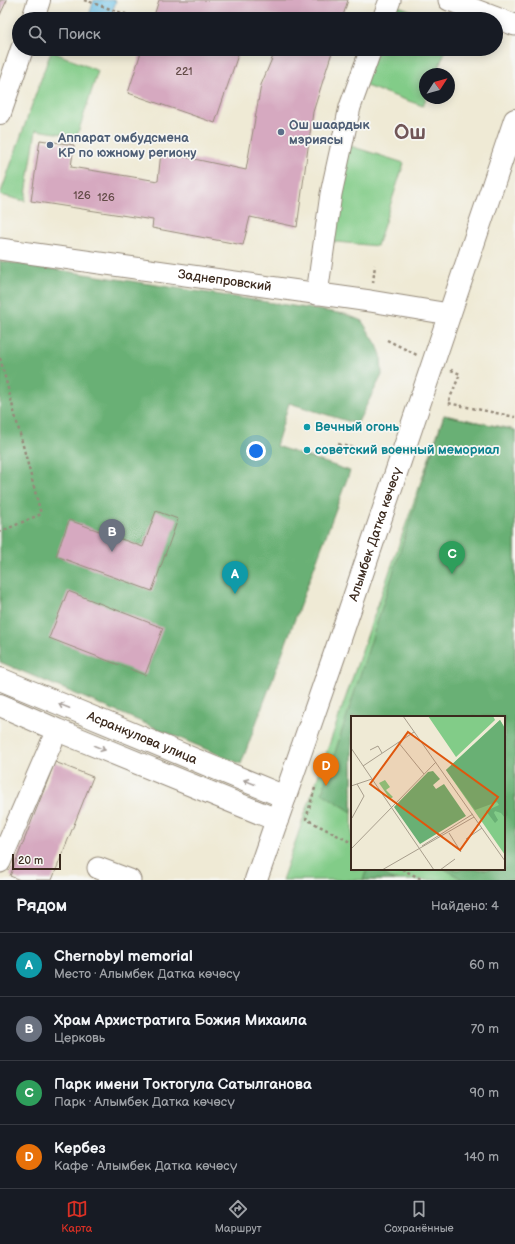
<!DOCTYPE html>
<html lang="ru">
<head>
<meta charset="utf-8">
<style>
	body { margin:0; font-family:"Balsamiq Sans",sans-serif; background:#242831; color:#f1f3f6 }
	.compass { position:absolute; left:419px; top:68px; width:36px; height:36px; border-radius:50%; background:#171b24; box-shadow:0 2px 10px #0003; rotate:54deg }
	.scale { position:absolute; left:12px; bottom:10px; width:49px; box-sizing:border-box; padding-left:4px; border:2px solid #3b2a1e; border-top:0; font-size:11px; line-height:14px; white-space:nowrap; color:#3b2a1e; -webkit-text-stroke:3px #f6f6f2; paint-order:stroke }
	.you { position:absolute; left:256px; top:451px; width:14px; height:14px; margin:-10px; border:3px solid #fff; border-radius:50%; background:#1a73e8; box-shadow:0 0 0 6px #1a73e833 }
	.badge { display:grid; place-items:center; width:26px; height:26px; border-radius:50%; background:#d93025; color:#fff; font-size:13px; font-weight:700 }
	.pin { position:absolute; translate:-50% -33px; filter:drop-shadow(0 1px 2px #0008) }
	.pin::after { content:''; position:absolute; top:21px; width:14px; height:12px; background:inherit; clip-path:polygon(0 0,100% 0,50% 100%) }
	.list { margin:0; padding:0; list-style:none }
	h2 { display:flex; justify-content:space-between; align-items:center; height:52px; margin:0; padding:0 16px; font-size:17px }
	h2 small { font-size:13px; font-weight:400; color:#9ea1a6 }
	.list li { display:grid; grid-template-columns:26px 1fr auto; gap:12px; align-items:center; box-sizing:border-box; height:64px; padding:0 16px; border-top:1px solid #363941 }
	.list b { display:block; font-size:15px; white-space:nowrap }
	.list p { margin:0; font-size:13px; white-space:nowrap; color:#9ea1a6 }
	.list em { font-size:13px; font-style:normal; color:#9ea1a6 }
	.icon { flex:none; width:22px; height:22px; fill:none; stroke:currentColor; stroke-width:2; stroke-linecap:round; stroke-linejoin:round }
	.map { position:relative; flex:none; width:515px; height:880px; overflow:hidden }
	.search { position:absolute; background:#171b24; box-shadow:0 2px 10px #0003; left:12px; right:12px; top:12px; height:44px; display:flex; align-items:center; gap:10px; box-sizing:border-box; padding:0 14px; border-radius:22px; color:#9ea1a6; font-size:15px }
	.sheet { height:308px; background:#171b24 }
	nav { display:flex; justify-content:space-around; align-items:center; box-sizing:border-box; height:56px; border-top:1px solid #363941; background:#171b24; font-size:11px; color:#9ea1a6 }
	nav a { display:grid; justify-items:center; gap:2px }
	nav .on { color:#d93025 }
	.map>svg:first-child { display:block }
	.green { fill:#82cc88; stroke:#5e7b53; fill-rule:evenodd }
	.forest { fill:#69b074; stroke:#526d49 }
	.water { fill:#6cc2e9; stroke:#547684 }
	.building { fill:#d6a9c0 }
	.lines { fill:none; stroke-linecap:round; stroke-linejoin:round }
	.minor-casing { stroke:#958a7a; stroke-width:23 }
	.major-casing { stroke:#958a7a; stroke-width:24 }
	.path { stroke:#958a7a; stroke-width:2.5; stroke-dasharray:3 3; stroke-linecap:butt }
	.minor { stroke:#fff; stroke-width:21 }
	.major { stroke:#fff; stroke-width:22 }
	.oneway { stroke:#a79f9a }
	.service-dot { fill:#5c6f8a; stroke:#f6f6f2; stroke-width:1.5 }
	.culture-dot { fill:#0f9aa8; stroke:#f6f6f2; stroke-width:1.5 }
	.labels { text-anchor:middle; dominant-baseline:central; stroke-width:3.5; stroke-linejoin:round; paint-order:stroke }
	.number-label { font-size:11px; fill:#624a46 }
	.service-label { font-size:13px; font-weight:bold; fill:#4e5e75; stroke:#f6f6f2; text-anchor:start }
	.street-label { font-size:13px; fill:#3b2a1e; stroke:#f6f6f2 }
	.culture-label { font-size:13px; font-weight:bold; fill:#0d838f; stroke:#f6f6f2; text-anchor:start }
	.town-label { font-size:21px; font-weight:bold; fill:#715657; stroke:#f6f6f2 }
	.inset-road { fill:none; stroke:#a79d8c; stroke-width:1 }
	.view { fill:#df570d; fill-opacity:0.15; stroke:#df570d; stroke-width:2 }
	.inset-edge { fill:none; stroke:#3b2a1e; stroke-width:2 }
</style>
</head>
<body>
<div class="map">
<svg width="515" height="880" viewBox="0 0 515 880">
	<rect width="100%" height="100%" fill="#f6f6f2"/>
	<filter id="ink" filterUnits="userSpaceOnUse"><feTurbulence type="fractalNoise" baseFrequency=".025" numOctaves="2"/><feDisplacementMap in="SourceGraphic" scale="8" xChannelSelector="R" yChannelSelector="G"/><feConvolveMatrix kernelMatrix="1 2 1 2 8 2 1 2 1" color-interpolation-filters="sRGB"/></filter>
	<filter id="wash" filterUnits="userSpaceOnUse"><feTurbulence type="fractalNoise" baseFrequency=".012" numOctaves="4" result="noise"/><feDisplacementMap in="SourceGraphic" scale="16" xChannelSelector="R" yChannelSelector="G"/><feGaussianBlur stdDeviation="0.9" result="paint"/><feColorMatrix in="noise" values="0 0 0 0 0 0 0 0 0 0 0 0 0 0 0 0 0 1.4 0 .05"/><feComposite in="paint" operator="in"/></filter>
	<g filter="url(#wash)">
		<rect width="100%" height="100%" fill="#efead5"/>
		<path class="green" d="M390,3L434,19H384Z
			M373,49H446L436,74H425L426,98L423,106L360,84Z
			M51,51L98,71L77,136L36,130L25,201L0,195Z
			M344,144L404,163L377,246L327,241Z
			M444,415L515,430V880H282ZM352,717H504V869H352Z"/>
		<path class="forest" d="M0,261L345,314L362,321L377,345L381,355L382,375L357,424L289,403L276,446L350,471L241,764L0,662Z
			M444,415L515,430V880H463L445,869H504V717H352V812L322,793Z
			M367,869H376L394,880H363Z"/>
		<path class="water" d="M94,0H113L116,1L110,19H88Z"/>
		<g id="blocks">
			<path class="building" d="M0,0H7L0,15Z
				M159,0H348L342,19H288L289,17L251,14L250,19H153Z
				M142,49H240L215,123L128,93Z
				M276,49H333L313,112L297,227L250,217L243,245L152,228L153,220L31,201L40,140L74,145L71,167L158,181L161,152L246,170L261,85Z
				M156,511L178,519L152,591L56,556L69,520L143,547Z
				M68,591L163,628L145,675L49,638Z
				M55,762L93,777L52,880H20L10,876Z"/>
		</g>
	</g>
	<g filter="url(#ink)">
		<use href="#blocks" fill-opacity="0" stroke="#958a7a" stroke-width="1"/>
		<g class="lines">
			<g class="minor-casing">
				<g id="minor">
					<path d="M449,0L515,25"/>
					<path d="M383,19L390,0"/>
					<path id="s1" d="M0,249L370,301L449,314"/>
					<path d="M317,294L331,194L350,107L371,49"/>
					<path d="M0,862L57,730"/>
					<path d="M98,868L130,880"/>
				</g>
			</g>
			<g class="major-casing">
				<g id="major">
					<path d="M33,19L39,0"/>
					<path d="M0,113L22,49"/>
					<path id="s2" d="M0,679L285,797"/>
					<path d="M0,705L57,730L277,820"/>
					<path id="s3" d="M256,880L341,636L515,120"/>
				</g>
			</g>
			<path class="path" d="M84,0L128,15
				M373,283L375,265
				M387,340L417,355
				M0,358L41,514L0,532
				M451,370L460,374L448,403L515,417
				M338,444L363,450
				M315,788L306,819L352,843
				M402,869L423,880"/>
			<use href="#minor" class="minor"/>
			<use href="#major" class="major"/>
		</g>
		<defs><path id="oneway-shaft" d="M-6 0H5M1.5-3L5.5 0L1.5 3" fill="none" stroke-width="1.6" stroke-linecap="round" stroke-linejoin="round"/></defs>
		<g class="oneway">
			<use href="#oneway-shaft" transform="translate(64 706) rotate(-158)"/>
			<use href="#oneway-shaft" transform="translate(100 748) rotate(22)"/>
			<use href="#oneway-shaft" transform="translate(249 782) rotate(-158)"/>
		</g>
	</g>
	<g class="service-dot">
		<circle cx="281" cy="132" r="4"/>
		<circle cx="50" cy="145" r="4"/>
	</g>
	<g class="culture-dot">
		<circle cx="307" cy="427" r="4"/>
		<circle cx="307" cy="450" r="4"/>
	</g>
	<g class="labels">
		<g class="number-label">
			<text x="184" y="71">221</text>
			<text x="82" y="195">126</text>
			<text x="106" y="197">126</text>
		</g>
		<g class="service-label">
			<text x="289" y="125">Ош шаардык<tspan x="289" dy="15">мэриясы</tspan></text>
			<text x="58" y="138">Аппарат омбудсмена<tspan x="58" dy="15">КР по южному региону</tspan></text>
		</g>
		<g class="street-label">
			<text stroke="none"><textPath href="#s1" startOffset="227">Заднепровский</textPath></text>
			<text stroke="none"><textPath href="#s3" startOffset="366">Алымбек Датка көчөсү</textPath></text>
			<text stroke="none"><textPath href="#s2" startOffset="154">Асранкулова улица</textPath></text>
		</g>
		<g class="culture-label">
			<text x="315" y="427">Вечный огонь</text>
			<text x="315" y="450">советский военный мемориал</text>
		</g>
		<g class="town-label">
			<text x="410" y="132">Ош</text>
		</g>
	</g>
	<g transform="translate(351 716)">
		<rect width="154" height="154" fill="#efead5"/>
		<path d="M77,0H142L144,4L105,41ZM149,4L154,12V139L95,54ZM34,64L39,71L35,74L42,81L39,83L28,67Z" fill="#82cc88"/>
		<path d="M149,4L154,13V102L150,97L144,95L143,97L147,104L144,107L135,95L148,89L146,86L124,94L95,54ZM82,55L89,63L82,69L85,73L93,68L115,100L69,128L43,91L77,56Z" fill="#69b074"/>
		<path class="inset-road" d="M52,0L154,145M47,26L73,58M0,32L83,154M19,34L27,30L31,37M12,50L63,16M0,70L21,63M1,102L13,80L6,68M98,117L110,136M115,123L131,112M71,130L122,98M0,133L85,46M31,154L123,101M89,154L104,143"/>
		<path class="view" d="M57,16L147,81L109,134L19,68Z"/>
		<rect width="154" height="154" class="inset-edge"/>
	</g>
</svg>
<svg class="compass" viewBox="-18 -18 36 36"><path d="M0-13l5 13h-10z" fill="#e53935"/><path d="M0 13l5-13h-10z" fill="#9ea1a6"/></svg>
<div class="scale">20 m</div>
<div class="you"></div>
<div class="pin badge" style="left:235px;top:594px;background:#0f9aa8">A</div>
<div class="pin badge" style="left:112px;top:552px;background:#6b7280">B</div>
<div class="pin badge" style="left:452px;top:574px;background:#2e9e5b">C</div>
<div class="pin badge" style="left:326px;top:786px;background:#e8710a">D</div>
<div class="search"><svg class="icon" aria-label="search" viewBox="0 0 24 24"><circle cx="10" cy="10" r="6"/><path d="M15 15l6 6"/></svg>Поиск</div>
</div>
<section class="sheet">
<h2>Рядом<small>Найдено: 4</small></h2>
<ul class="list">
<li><span class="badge" style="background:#0f9aa8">A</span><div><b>Chernobyl memorial</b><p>Место · Алымбек Датка көчөсү</p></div><em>60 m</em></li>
<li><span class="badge" style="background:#6b7280">B</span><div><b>Храм Архистратига Божия Михаила</b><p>Церковь</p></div><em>70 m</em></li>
<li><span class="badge" style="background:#2e9e5b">C</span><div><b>Парк имени Токтогула Сатылганова</b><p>Парк · Алымбек Датка көчөсү</p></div><em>90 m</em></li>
<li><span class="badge" style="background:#e8710a">D</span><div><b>Кербез</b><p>Кафе · Алымбек Датка көчөсү</p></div><em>140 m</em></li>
</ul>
</section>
<nav>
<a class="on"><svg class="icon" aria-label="map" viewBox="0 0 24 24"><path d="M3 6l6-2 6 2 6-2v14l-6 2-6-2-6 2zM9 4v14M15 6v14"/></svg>Карта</a>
<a><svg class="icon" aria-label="directions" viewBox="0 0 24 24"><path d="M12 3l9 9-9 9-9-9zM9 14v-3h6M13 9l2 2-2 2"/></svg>Маршрут</a>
<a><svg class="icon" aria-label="saved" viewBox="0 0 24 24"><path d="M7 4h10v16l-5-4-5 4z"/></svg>Сохранённые</a>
</nav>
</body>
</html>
